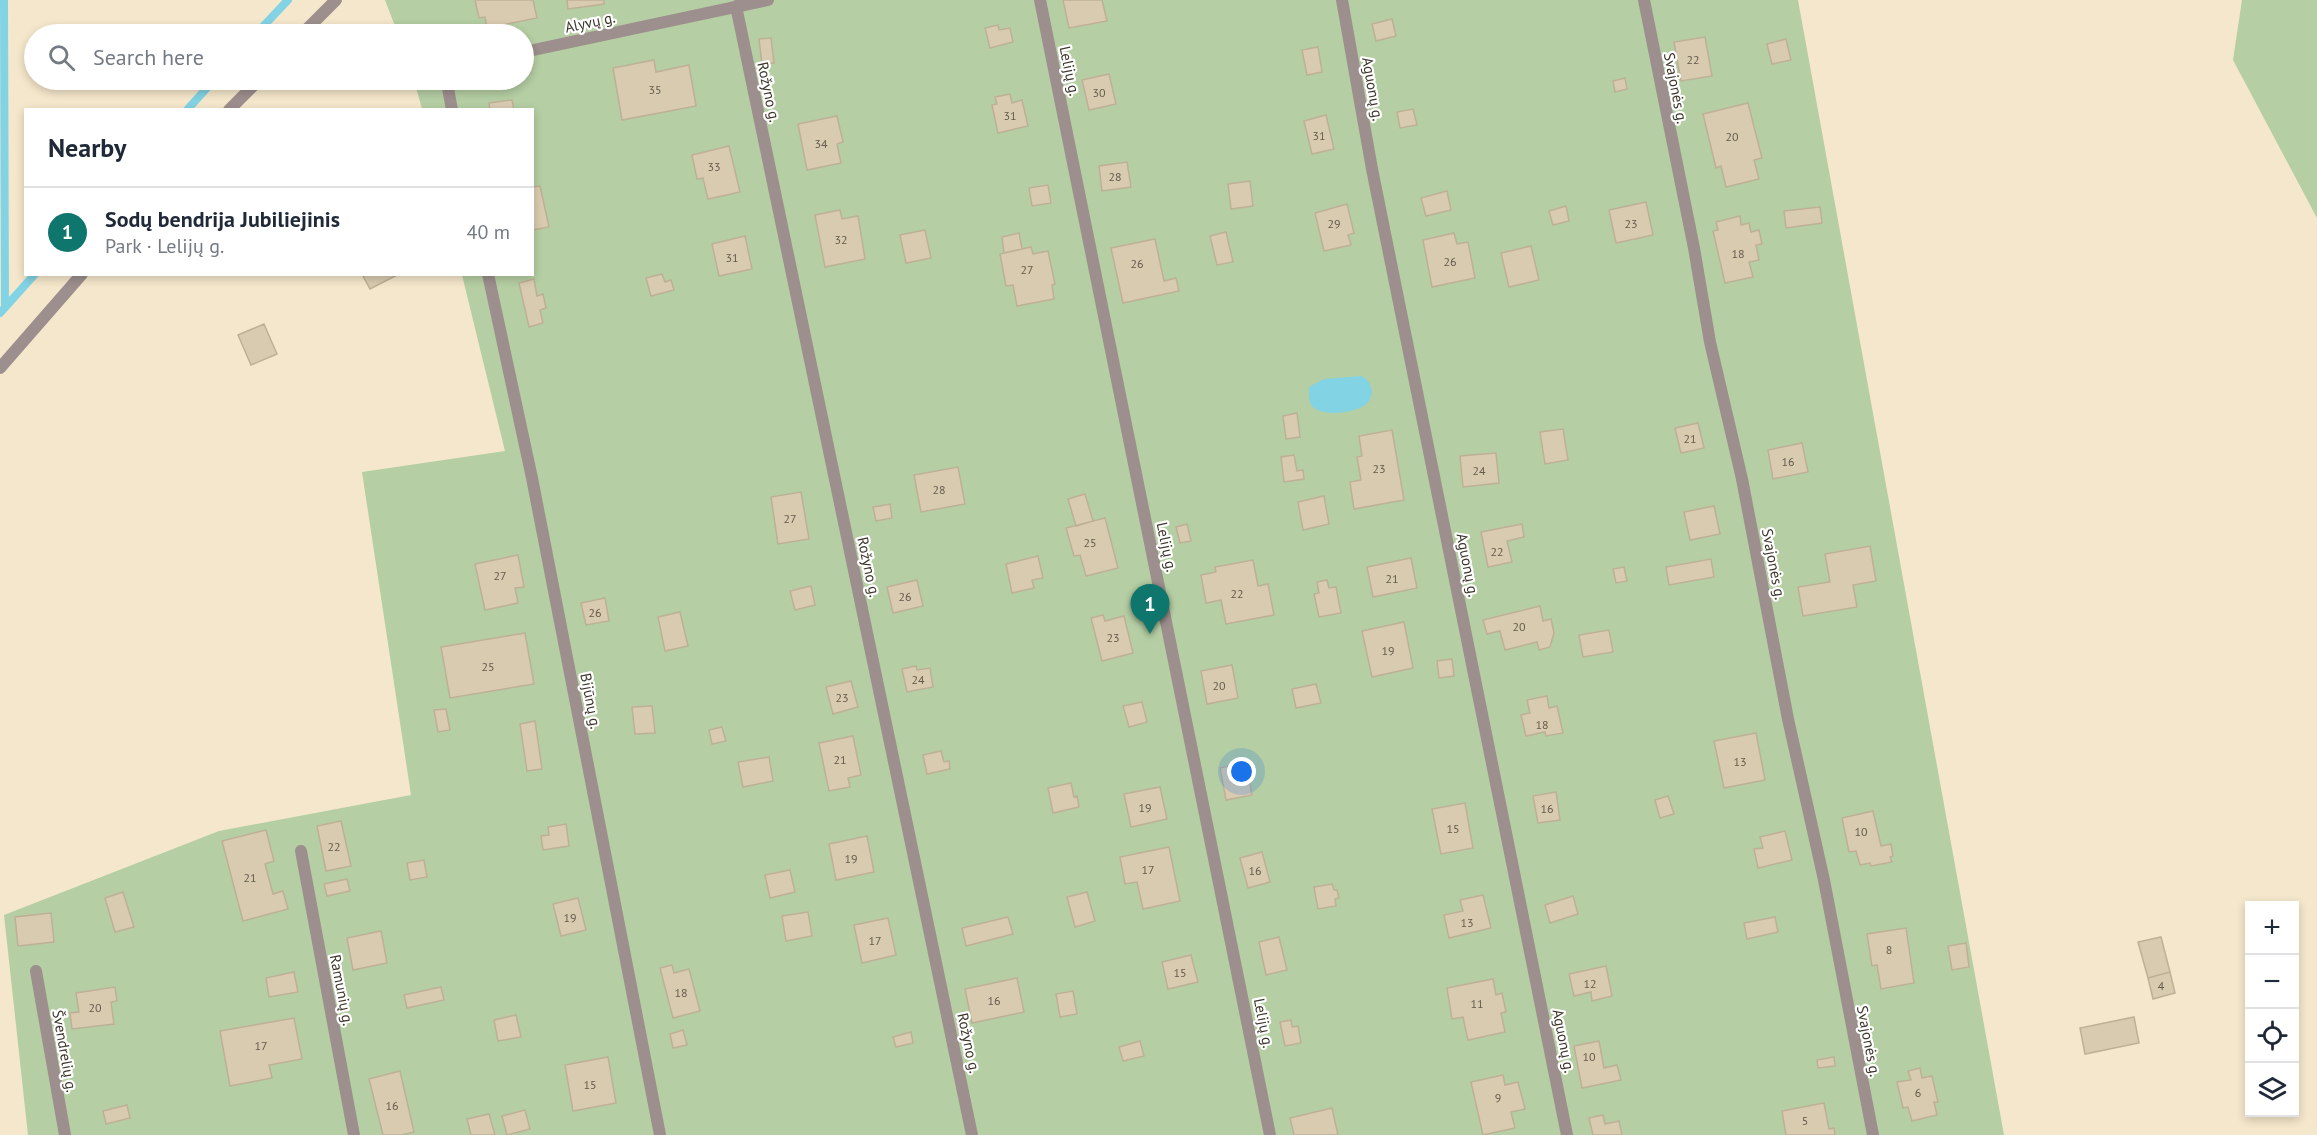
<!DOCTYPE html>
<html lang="en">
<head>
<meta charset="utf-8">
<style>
	body { margin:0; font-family:"PT Sans",sans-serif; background:#f2f2f3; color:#1f2937 }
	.controls { position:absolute; right:18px; bottom:18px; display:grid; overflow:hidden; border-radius:0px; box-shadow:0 3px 9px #0003 }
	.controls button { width:54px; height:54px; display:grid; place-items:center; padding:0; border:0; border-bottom:2px solid #e0e1e3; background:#fff; color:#1f2937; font:30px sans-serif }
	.you { position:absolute; left:1242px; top:772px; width:21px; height:21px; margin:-15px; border:4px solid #fff; border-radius:50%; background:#1a73e8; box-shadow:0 0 0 9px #1a73e833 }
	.badge { display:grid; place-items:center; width:39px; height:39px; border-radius:50%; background:#0f766e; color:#fff; font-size:20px; font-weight:700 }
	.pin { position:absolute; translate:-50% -50px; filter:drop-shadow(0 2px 3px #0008) }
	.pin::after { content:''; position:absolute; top:32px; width:21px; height:18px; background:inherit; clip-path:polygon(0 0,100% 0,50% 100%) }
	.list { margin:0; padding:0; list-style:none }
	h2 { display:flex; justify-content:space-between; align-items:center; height:78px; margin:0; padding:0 24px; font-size:26px }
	h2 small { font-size:20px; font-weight:400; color:#747a83 }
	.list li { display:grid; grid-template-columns:39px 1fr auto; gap:18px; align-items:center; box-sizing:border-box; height:90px; padding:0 24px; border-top:2px solid #e0e1e3 }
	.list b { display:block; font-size:22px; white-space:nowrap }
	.list p { margin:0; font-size:20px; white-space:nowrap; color:#747a83 }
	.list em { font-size:20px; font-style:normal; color:#747a83 }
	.icon { flex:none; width:33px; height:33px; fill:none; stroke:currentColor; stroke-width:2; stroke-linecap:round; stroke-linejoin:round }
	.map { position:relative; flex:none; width:2317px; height:1135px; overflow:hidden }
	.search { position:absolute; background:#fff; box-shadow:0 3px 9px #0003; left:24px; top:24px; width:510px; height:66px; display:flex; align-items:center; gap:15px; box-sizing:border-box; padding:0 21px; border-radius:33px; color:#747a83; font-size:22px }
	.panel { position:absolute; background:#fff; box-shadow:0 3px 9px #0003; left:24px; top:108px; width:510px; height:168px; border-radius:0px }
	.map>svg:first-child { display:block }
	.green { fill:#b5cea3 }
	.water { fill:#82d3e4 }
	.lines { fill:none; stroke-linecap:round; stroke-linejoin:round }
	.stream { stroke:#82d3e4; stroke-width:8 }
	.building { fill:#d9cbb0; stroke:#beb096; stroke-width:1.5 }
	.street { stroke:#9d8f8d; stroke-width:12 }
	.labels { text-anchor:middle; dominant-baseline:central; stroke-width:4.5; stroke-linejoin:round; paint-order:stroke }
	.number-label { font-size:12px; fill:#635b4c }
	.street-label { font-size:15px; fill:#3c362b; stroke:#fff }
</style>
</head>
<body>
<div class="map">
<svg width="2317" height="1135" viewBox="0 0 2317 1135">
	<rect width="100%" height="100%" fill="#f5e7cb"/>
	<path class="green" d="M385,0H1798L2004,1135H28L4,915L219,831L411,795L362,472L505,451L462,275L532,274V110L422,109L414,80H524V34H398Z
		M2242,0H2317V218L2233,60Z"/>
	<path class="water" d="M1362,376L1369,382L1372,391C1371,395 1371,398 1369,401C1361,413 1322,418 1312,406C1308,401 1309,393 1309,387L1324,379Z"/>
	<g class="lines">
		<path class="stream" d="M4,0L5,307
			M256,34L288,0
			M187,110L214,80
			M0,313L35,274"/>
	</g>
	<path class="building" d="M475,0H533L537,18L487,28L485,17L479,18Z
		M567,0H604V4L568,9Z
		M1063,0H1102L1107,21L1069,28Z
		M1392,19L1396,36L1376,41L1372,24Z
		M998,25L999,30L1010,28L1013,42L990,48L985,28Z
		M1705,37L1712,76L1681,81L1674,42Z
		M771,38L774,63L762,64L759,39Z
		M1786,39L1791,60L1772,64L1767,44Z
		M1318,47L1322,72L1307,75L1302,50Z
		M654,60L656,72L689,65L696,106L622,120L613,68Z
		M1109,74L1116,104L1089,110L1082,80Z
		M1625,78L1627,89L1615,92L1613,81Z
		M1010,94L1012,103L1022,100L1028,126L998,133L992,105L997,104L995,97Z
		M512,100L514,110H490L489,103Z
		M1748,103L1762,158L1754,160L1759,179L1726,187L1721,166L1716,168L1703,114Z
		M1413,109L1417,125L1400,128L1397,112Z
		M1326,115L1334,149L1312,154L1304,121Z
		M837,116L843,142L837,144L841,163L807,170L798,124Z
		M729,146L740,192L708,199L703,178L697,179L692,155Z
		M1127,162L1131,187L1102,191L1099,166Z
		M1250,181L1253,206L1231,209L1228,184Z
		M1048,185L1051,203L1032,206L1029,188Z
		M540,186L549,227L532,230V187Z
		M1447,191L1451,210L1426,216L1421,198Z
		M1646,202L1653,235L1616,243L1609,210Z
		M1347,204L1354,233L1348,235L1351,245L1324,251L1315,213Z
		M1566,206L1569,221L1553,225L1549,211Z
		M1820,207L1822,223L1786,228L1784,211Z
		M840,210L842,219L858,216L865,259L825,267L815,215Z
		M1740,216L1741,225L1749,223L1751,232L1759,230L1762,244L1756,245L1759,260L1749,262L1753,277L1725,283L1713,231L1718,230L1716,222Z
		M925,230L931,258L906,263L900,235Z
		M1226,232L1233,262L1217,265L1210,236Z
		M1019,233L1022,249L1004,253L1002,237Z
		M1454,233L1457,244L1468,242L1475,278L1432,287L1423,240Z
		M745,236L752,269L719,276L712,244Z
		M1155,239L1164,281L1176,278L1179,291L1123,303L1111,248Z
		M1531,246L1539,280L1509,287L1501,253Z
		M1031,247L1033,254L1048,251L1055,284L1052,285L1054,299L1017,306L1013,285L1006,286L1000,254Z
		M362,274H399L370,289Z
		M662,274L665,282L671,280L674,290L651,296L646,278Z
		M534,279L537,296L543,294L546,308L540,310L543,323L529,327L519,283Z
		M264,324L277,354L251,365L238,335Z
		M1297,413L1300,437L1286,439L1283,416Z
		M1698,423L1704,448L1681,453L1675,428Z
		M1563,429L1568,460L1545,464L1540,432Z
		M1392,430L1404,500L1354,509L1350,482L1361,480L1357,457L1362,456L1359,436Z
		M1802,443L1808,472L1773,479L1768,450Z
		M1496,453L1499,483L1463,487L1460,456Z
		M1294,455L1297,471L1303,470L1304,479L1284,482L1281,457Z
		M958,467L965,504L921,512L914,475Z
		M801,492L809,539L778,544L771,497Z
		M1085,494L1093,521L1076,526L1068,499Z
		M1324,496L1329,524L1303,530L1298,502Z
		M890,504L892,518L876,521L873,507Z
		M1714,506L1720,534L1690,540L1684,512Z
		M1105,518L1118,568L1086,576L1080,555L1074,556L1066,528Z
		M1187,524L1191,541L1180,543L1176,527Z
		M1522,524L1524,537L1507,541L1512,562L1488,567L1481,532Z
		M1870,546L1876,581L1853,585L1857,607L1803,616L1798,587L1830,582L1825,554Z
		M518,555L524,587L515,588L518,603L485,610L475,564Z
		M1038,556L1043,578L1032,580L1034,588L1012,593L1006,564Z
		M1411,558L1417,588L1373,597L1367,567Z
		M1711,559L1714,577L1669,585L1666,567Z
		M1253,560L1258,586L1268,584L1274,615L1226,624L1221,600L1206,603L1201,575L1216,572L1215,567Z
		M1624,567L1627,581L1616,583L1613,569Z
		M917,580L923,606L893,613L887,587Z
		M1327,580L1329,588L1336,587L1341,613L1319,617L1314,594L1319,593L1317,582Z
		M811,586L815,605L795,610L790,591Z
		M605,598L609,621L586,625L581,603Z
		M1540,606L1543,621L1551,619L1554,633L1550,647L1539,650L1537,642L1505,650L1500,631L1487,634L1483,620Z
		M680,612L688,646L665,651L658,617Z
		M1103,615L1105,621L1124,616L1133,653L1102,661L1091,618Z
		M1404,622L1413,668L1372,677L1362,631Z
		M1609,630L1613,652L1583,657L1579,635Z
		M525,633L534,684L450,698L441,647Z
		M1452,659L1454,676L1439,678L1437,661Z
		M1232,665L1238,698L1207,704L1201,671Z
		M916,666L917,670L930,668L933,687L907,692L902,669Z
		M851,681L858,707L833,714L826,687Z
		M1316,684L1321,703L1296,708L1292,689Z
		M1547,696L1549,708L1557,706L1563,733L1546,736L1545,732L1526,736L1521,715L1530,713L1527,700Z
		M1142,702L1147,722L1129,727L1123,706Z
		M652,706L655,733L635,734L632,707Z
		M446,709L450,730L438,732L434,710Z
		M535,721L542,769L527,771L520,724Z
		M722,727L726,741L712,744L709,730Z
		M1756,733L1765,780L1724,788L1714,741Z
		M853,736L861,775L848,778L850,787L829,791L819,743Z
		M941,751L944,762L949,761L950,769L927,774L923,755Z
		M769,757L773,781L743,787L738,762Z
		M1246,762L1252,795L1226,800L1220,768Z
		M1071,783L1074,797L1077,796L1079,807L1053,813L1048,788Z
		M1160,787L1167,819L1131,827L1124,794Z
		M1556,792L1560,820L1538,823L1533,796Z
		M1668,796L1674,814L1660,818L1655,800Z
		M1465,803L1473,848L1441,854L1432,809Z
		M1873,811L1881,846L1891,844L1893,856L1890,857L1892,862L1871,866L1870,863L1860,865L1856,851L1849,852L1842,818Z
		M341,821L351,866L326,871L317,826Z
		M566,824L569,846L543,850L541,836L549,835L548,827Z
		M266,830L274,861L265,864L273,894L283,891L288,909L243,921L222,841Z
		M1785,831L1792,860L1758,868L1754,849L1763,848L1760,837Z
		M867,836L874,872L836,880L829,844Z
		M1169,847L1180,901L1143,909L1137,882L1125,884L1120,857Z
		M1262,852L1270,882L1248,888L1240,858Z
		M424,860L427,877L410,880L407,863Z
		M790,870L795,892L770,898L765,875Z
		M347,879L350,891L327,896L324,884Z
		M1332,884L1334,890H1337L1339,898L1335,899L1336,906L1318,909L1314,887Z
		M123,892L134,927L115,932L105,898Z
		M1087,892L1095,921L1075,927L1067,897Z
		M1483,895L1491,928L1449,938L1444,915L1463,911L1460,900Z
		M1573,896L1578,914L1550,923L1545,905Z
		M578,898L586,930L561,936L553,904Z
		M808,912L812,936L786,941L782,916Z
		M51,913L54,942L18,946L15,917Z
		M1008,917L1013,934L966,946L962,928Z
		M1775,917L1778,932L1747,939L1744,923Z
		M888,918L896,955L862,963L854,925Z
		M1906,928L1914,983L1881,989L1877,965L1872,966L1867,934Z
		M381,931L387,963L353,970L347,938Z
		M1279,937L1287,970L1266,975L1259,942Z
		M2161,937L2170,972L2148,978L2138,942Z
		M1966,943L1969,967L1952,970L1948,946Z
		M1191,955L1198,982L1168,989L1162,962Z
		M672,965L674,973L689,969L700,1011L673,1018L660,968Z
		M1606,966L1612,996L1592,1001L1591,992L1574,996L1569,974Z
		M294,972L298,992L269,997L266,978Z
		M2170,972L2175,993L2153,999L2148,978Z
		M1017,978L1024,1012L972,1023L965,989Z
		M1493,979L1496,995L1502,993L1506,1012L1501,1013L1505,1032L1468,1040L1463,1017L1452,1019L1447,988Z
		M115,987L117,1001L111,1002L114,1024L72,1029L70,1013L79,1012L76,993Z
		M441,987L444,1000L407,1008L404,995Z
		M1073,991L1077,1014L1060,1017L1056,994Z
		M516,1015L521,1037L498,1041L494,1020Z
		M2134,1017L2139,1043L2085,1054L2080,1028Z
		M294,1018L302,1059L269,1065L272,1078L230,1086L220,1031Z
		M1291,1020L1292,1027L1298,1026L1301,1043L1285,1046L1280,1022Z
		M965,1021L969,1039L961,1040L957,1023Z
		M683,1030L687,1045L673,1048L670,1034Z
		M911,1032L913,1043L896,1047L893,1037Z
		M1140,1041L1144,1056L1123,1061L1119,1047Z
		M1599,1041L1604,1068L1617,1065L1621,1080L1582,1088L1574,1046Z
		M608,1057L616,1103L573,1111L565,1065Z
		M1834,1057L1835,1066L1818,1068L1817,1060Z
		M1920,1068L1922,1078L1932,1076L1938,1102H1934L1937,1115L1912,1121L1908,1107L1903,1108L1897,1082L1911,1080L1908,1071Z
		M400,1071L414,1132L402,1135H383L369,1079Z
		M1503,1075L1505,1085L1518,1082L1525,1109L1511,1112L1515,1128L1483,1135L1471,1082Z
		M1824,1103L1829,1129L1834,1128L1835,1135H1786L1782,1111Z
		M127,1105L130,1118L106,1124L103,1111Z
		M1332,1108L1338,1135H1294L1290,1118Z
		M525,1110L530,1129L507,1135L502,1116Z
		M489,1114L495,1135H471L467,1119Z
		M1603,1115L1605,1124L1619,1121L1622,1135H1593L1589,1118Z"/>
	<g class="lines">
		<path class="street" d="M1040,0L1270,1135
			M1342,0L1372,169L1567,1135
			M1644,0L1694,248L1710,342L1742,479L1788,719L1824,880L1873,1135
			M736,6L972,1135
			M302,34L336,0
			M524,52L768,0
			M452,80L448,88L452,110
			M229,110L259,80
			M488,274L532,478L660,1135
			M0,368L82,274
			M301,851L354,1135
			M36,971L65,1135"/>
	</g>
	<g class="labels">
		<g class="number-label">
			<text x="1693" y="59">22</text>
			<text x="655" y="89">35</text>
			<text x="1099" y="92">30</text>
			<text x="1010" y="115">31</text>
			<text x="1319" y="135">31</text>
			<text x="1732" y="136">20</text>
			<text x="821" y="143">34</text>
			<text x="714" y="166">33</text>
			<text x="1115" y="176">28</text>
			<text x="1334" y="223">29</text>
			<text x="1631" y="223">23</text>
			<text x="841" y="239">32</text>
			<text x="1738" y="253">18</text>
			<text x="732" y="257">31</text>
			<text x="1450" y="261">26</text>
			<text x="1137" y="263">26</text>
			<text x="1027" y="269">27</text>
			<text x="1690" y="438">21</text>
			<text x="1788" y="461">16</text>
			<text x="1379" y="468">23</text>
			<text x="1479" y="470">24</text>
			<text x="939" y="489">28</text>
			<text x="790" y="518">27</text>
			<text x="1090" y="542">25</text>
			<text x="1497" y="551">22</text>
			<text x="500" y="575">27</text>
			<text x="1392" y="578">21</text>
			<text x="1237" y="593">22</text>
			<text x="905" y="596">26</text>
			<text x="595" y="612">26</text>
			<text x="1519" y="626">20</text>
			<text x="1113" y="637">23</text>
			<text x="1388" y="650">19</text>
			<text x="488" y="666">25</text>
			<text x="918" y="679">24</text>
			<text x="1219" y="685">20</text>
			<text x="842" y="697">23</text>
			<text x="1542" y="724">18</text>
			<text x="840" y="759">21</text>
			<text x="1740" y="761">13</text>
			<text x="1145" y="807">19</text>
			<text x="1547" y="808">16</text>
			<text x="1453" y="828">15</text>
			<text x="1861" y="831">10</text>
			<text x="334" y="846">22</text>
			<text x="851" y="858">19</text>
			<text x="1148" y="869">17</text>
			<text x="1255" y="870">16</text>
			<text x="250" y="877">21</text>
			<text x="570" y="917">19</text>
			<text x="1467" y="922">13</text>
			<text x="875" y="940">17</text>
			<text x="1889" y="949">8</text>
			<text x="1180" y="972">15</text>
			<text x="1590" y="983">12</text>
			<text x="2161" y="985">4</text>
			<text x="681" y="992">18</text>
			<text x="994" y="1000">16</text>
			<text x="1477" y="1003">11</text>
			<text x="95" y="1007">20</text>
			<text x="261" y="1045">17</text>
			<text x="1589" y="1056">10</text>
			<text x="590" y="1084">15</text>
			<text x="1918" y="1092">6</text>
			<text x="1498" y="1097">9</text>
			<text x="392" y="1105">16</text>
			<text x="1805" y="1120">5</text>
		</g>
		<g class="street-label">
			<text transform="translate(590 22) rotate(-12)">Alyvų g.</text>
			<text transform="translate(1070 71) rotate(78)">Lelijų g.</text>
			<text transform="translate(1676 88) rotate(79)">Svajonės g.</text>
			<text transform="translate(1373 89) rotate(80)">Aguonų g.</text>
			<text transform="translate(769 92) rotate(78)">Rožyno g.</text>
			<text transform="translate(1167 547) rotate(78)">Lelijų g.</text>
			<text transform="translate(1774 564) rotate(79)">Svajonės g.</text>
			<text transform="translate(1468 565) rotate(79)">Aguonų g.</text>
			<text transform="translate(869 567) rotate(78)">Rožyno g.</text>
			<text transform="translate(591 701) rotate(79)">Bijūnų g.</text>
			<text transform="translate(342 990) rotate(79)">Ramunių g.</text>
			<text transform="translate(1264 1023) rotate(79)">Lelijų g.</text>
			<text transform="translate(1564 1041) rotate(79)">Aguonų g.</text>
			<text transform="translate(1869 1041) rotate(79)">Svajonės g.</text>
			<text transform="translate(969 1043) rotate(78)">Rožyno g.</text>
			<text transform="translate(65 1051) rotate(80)">Švendrelių g.</text>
		</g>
	</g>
</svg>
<div class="controls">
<button>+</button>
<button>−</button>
<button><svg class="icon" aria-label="locate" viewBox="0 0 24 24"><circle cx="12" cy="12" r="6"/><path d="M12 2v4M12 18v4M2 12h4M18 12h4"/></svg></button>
<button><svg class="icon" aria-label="layers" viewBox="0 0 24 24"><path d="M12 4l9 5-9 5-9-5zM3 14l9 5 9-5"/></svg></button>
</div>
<div class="you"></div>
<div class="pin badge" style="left:1150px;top:634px">1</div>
<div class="search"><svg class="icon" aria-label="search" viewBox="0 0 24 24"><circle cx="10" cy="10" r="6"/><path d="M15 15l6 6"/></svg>Search here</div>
<section class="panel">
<h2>Nearby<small></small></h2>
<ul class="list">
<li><span class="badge">1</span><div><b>Sodų bendrija Jubiliejinis</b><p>Park · Lelijų g.</p></div><em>40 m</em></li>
</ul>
</section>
</div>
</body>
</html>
